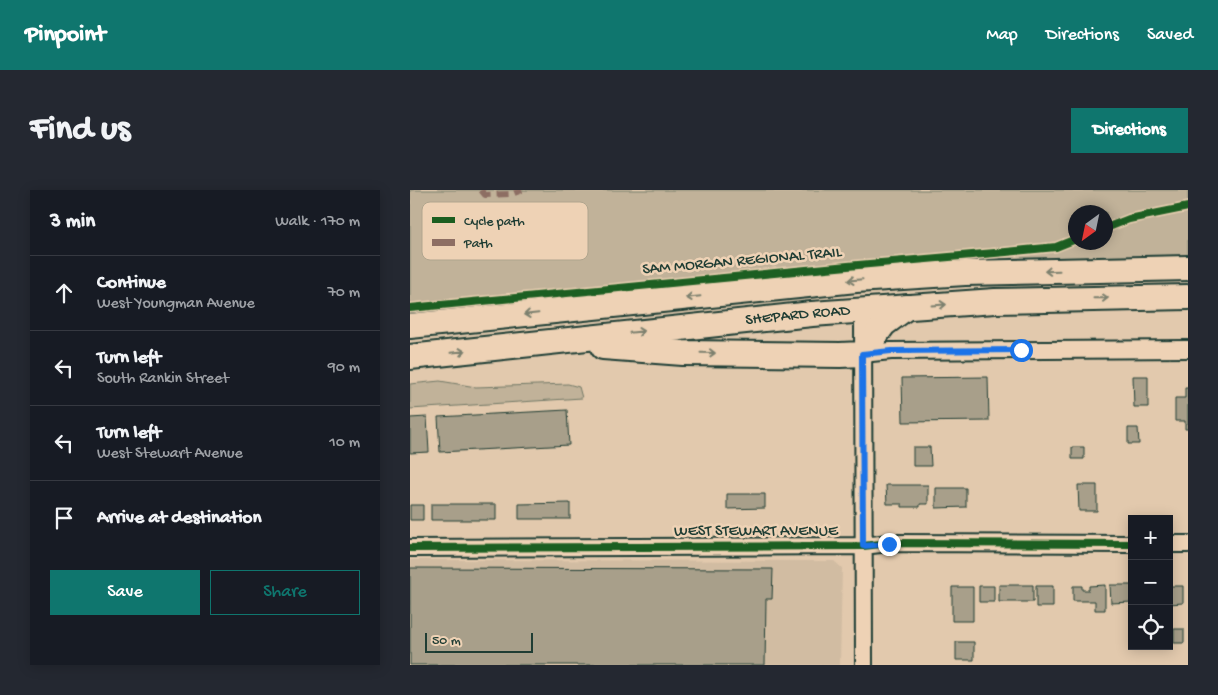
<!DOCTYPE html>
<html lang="en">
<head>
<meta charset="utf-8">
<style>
	body { margin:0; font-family:"Gochi Hand",sans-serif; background:#242831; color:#f1f3f6 }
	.controls { position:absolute; right:15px; bottom:15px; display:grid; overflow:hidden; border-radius:0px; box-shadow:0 2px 12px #0003 }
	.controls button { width:45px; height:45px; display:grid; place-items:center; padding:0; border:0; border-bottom:1px solid #363941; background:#171b24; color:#f1f3f6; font:25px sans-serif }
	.compass { position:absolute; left:658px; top:15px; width:45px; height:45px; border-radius:50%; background:#171b24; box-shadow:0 2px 12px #0003; rotate:213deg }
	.scale { position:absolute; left:15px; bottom:12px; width:108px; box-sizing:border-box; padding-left:5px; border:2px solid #1f3d34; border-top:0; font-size:14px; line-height:18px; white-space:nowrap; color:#1f3d34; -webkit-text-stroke:4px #eed2b5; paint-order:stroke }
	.stop { position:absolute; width:15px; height:15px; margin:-11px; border:4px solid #1a73e8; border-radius:50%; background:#fff }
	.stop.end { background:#1a73e8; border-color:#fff; box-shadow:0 1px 5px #0008 }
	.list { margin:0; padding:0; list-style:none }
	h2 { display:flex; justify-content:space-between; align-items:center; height:65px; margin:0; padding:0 20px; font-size:21px }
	h2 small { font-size:16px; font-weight:400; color:#9ea1a6 }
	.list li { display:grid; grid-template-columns:32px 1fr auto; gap:15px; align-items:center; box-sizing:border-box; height:75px; padding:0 20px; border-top:1px solid #363941 }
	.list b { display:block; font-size:19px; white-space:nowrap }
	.list p { margin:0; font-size:16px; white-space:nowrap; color:#9ea1a6 }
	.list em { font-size:16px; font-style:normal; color:#9ea1a6 }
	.actions { display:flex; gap:10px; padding:15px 20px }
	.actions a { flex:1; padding:11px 0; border:1px solid #0f766e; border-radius:0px; text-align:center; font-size:18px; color:#0f766e }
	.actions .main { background:#0f766e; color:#fff }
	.icon { flex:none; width:28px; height:28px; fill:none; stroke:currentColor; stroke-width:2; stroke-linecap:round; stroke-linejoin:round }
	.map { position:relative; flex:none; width:778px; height:475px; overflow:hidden; border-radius:0px }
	header { display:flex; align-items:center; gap:30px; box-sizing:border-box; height:70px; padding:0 25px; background:#0f766e; color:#fff }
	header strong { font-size:24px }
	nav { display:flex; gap:28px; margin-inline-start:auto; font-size:18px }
	.intro { display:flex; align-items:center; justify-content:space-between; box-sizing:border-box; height:120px; padding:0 30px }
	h1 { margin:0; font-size:35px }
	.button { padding:12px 22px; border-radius:0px; background:#0f766e; color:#fff; font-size:18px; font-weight:700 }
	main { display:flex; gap:30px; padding:0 30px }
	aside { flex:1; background:#171b24; border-radius:0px; box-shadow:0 2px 12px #0003 }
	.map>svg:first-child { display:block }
	.built { fill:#d1bca2 }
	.green { fill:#c1b299; stroke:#707866; fill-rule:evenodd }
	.building { fill:#a89f8a; stroke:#1f3d34 }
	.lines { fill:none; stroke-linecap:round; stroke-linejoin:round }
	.minor-casing { stroke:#1f3d34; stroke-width:20 }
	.highway-casing { stroke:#1f3d34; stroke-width:28 }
	.minor { stroke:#eed2b5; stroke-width:16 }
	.highway { stroke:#eed2b5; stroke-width:24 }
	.quiet { stroke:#8d6e63; stroke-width:6; stroke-dasharray:12 6; stroke-linecap:butt }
	.cycleway-casing { stroke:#eed2b5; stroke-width:11 }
	.cycleway { stroke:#1b5e20; stroke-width:8 }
	.oneway { stroke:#7c806e }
	.route { stroke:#1a73e8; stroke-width:6 }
	.labels { text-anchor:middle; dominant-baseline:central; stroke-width:5; stroke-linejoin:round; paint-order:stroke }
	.street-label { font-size:16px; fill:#1f3d34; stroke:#eed2b5 }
	.key { fill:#eed2b5; stroke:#b0a58e; stroke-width:1 }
	.key-label { font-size:14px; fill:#1f3d34 }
</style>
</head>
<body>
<header>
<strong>Pinpoint</strong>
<nav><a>Map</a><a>Directions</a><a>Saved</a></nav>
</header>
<div class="intro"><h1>Find us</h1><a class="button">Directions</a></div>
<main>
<aside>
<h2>3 min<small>Walk · 170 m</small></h2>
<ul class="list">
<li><svg class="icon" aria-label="ahead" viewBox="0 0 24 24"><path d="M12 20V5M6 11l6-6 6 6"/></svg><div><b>Continue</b><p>West Youngman Avenue</p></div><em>70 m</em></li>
<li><svg class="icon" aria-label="left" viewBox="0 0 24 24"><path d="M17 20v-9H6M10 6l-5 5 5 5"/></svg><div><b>Turn left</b><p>South Rankin Street</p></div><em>90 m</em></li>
<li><svg class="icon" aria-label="left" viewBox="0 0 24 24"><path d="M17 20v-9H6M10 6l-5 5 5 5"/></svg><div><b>Turn left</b><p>West Stewart Avenue</p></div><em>10 m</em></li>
<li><svg class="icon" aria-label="arrive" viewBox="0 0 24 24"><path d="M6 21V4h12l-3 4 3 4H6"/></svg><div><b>Arrive at destination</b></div></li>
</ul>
<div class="actions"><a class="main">Save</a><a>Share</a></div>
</aside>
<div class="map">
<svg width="778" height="475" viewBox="0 0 778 475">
	<rect width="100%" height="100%" fill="#e2c9ad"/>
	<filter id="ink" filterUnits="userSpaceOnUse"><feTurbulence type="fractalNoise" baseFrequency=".02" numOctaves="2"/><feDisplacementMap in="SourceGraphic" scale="10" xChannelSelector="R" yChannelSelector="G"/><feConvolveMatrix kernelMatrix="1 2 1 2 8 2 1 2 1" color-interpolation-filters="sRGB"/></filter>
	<g filter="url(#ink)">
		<path class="built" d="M0,370L424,371L432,378L430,475H0Z"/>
		<path class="green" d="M0,0H778V72L461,75L231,93L0,115ZM666,22H696V52H666Z
			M30,191L66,197L158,194L169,197L172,208L0,219V194Z"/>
		<path class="building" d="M723,186H738V217H724Z
			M578,187L579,231L493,232L492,188Z
			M775,198H778V239H775V231H765V208H775Z
			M157,220L159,255L30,262L28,227Z
			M17,227L19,262L0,263V228Z
			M718,238H728L729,254H718Z
			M503,257H520L521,276H503Z
			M662,257H674V269H662Z
			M476,295H518V314H510V317H492V314H477Z
			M668,295H687V321H669Z
			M526,298H556V317L526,318Z
			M317,304H355V318L317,319Z
			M160,313V329H109V314Z
			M21,314H86V330H21Z
			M0,315H13V330H0Z
			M0,378L363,379L362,409H356L355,475H0Z
			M589,395H623V412H589Z
			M695,395V420H685V411H663V396H672V400H679V396Z
			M700,395H722V412L701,413Z
			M569,396H584V412H569Z
			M626,396H643V417H626Z
			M759,396H773V413L759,414Z
			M542,397H563V431H542Z
			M764,439H774V453H764Z
			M546,452H564V470H546Z"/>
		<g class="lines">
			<g class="minor-casing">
				<path id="minor" d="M453,120L454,475
					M452,164L481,161L778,159
					M759,354H778
					M0,358L453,356L479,353L722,354"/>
			</g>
			<g class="highway-casing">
				<g id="highway">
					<path d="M0,136L446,90L555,83L778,78"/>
					<path d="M193,157L273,163L430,165L452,164L474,134L497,117"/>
					<path id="s1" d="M0,167L402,124L585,111L778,107"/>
				</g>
			</g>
			<use href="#minor" class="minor"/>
			<use href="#highway" class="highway"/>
			<path class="quiet" d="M71,0L75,5L102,4L112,0"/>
			<g class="cycleway-casing">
				<path id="cycleway" d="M696,38L719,29L778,17
					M0,118L448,75L596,62L646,57L666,49
					M0,358L453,356L479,353L722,354"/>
			</g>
			<use href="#cycleway" class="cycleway"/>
		</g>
		<defs><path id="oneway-shaft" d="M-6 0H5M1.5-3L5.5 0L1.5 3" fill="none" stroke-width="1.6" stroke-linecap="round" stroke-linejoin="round" transform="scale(1.25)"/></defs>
		<g class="oneway">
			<use href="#oneway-shaft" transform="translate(642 81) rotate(178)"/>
			<use href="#oneway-shaft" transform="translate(445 90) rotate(175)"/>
			<use href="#oneway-shaft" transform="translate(283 107) rotate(174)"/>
			<use href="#oneway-shaft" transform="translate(691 108) rotate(-1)"/>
			<use href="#oneway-shaft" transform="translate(529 115) rotate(-4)"/>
			<use href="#oneway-shaft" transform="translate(121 124) rotate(174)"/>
			<use href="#oneway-shaft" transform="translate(227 142) rotate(-6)"/>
			<use href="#oneway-shaft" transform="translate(48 162) rotate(-6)"/>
			<use href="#oneway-shaft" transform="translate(298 163) rotate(1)"/>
		</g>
	</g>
	<g class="lines" filter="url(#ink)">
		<path class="route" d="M479,354L453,356L452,164L481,161L611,160"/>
	</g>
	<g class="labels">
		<g class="street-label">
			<text transform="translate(332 72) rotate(-5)">SAM MORGAN REGIONAL TRAIL</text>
			<text stroke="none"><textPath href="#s1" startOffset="390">SHEPARD ROAD</textPath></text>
			<text x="346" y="342">WEST STEWART AVENUE</text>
		</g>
	</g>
	<rect x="12" y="12" width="166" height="58" rx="8" class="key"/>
	<rect x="22" y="27" width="23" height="6" fill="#1b5e20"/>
	<rect x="22" y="49" width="23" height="7" fill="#8d6e63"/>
	<g class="key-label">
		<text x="54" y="35">Cycle path</text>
		<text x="54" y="57">Path</text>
	</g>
</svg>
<div class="controls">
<button>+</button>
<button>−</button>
<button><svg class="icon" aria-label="locate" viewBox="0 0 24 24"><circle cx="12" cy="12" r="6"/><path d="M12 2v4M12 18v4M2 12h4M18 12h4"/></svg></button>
</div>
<svg class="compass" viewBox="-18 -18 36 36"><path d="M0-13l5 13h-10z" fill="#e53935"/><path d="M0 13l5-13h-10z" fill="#9ea1a6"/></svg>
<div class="scale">50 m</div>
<div class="stop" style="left:611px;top:160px"></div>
<div class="stop end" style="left:479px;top:354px"></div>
</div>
</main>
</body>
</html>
